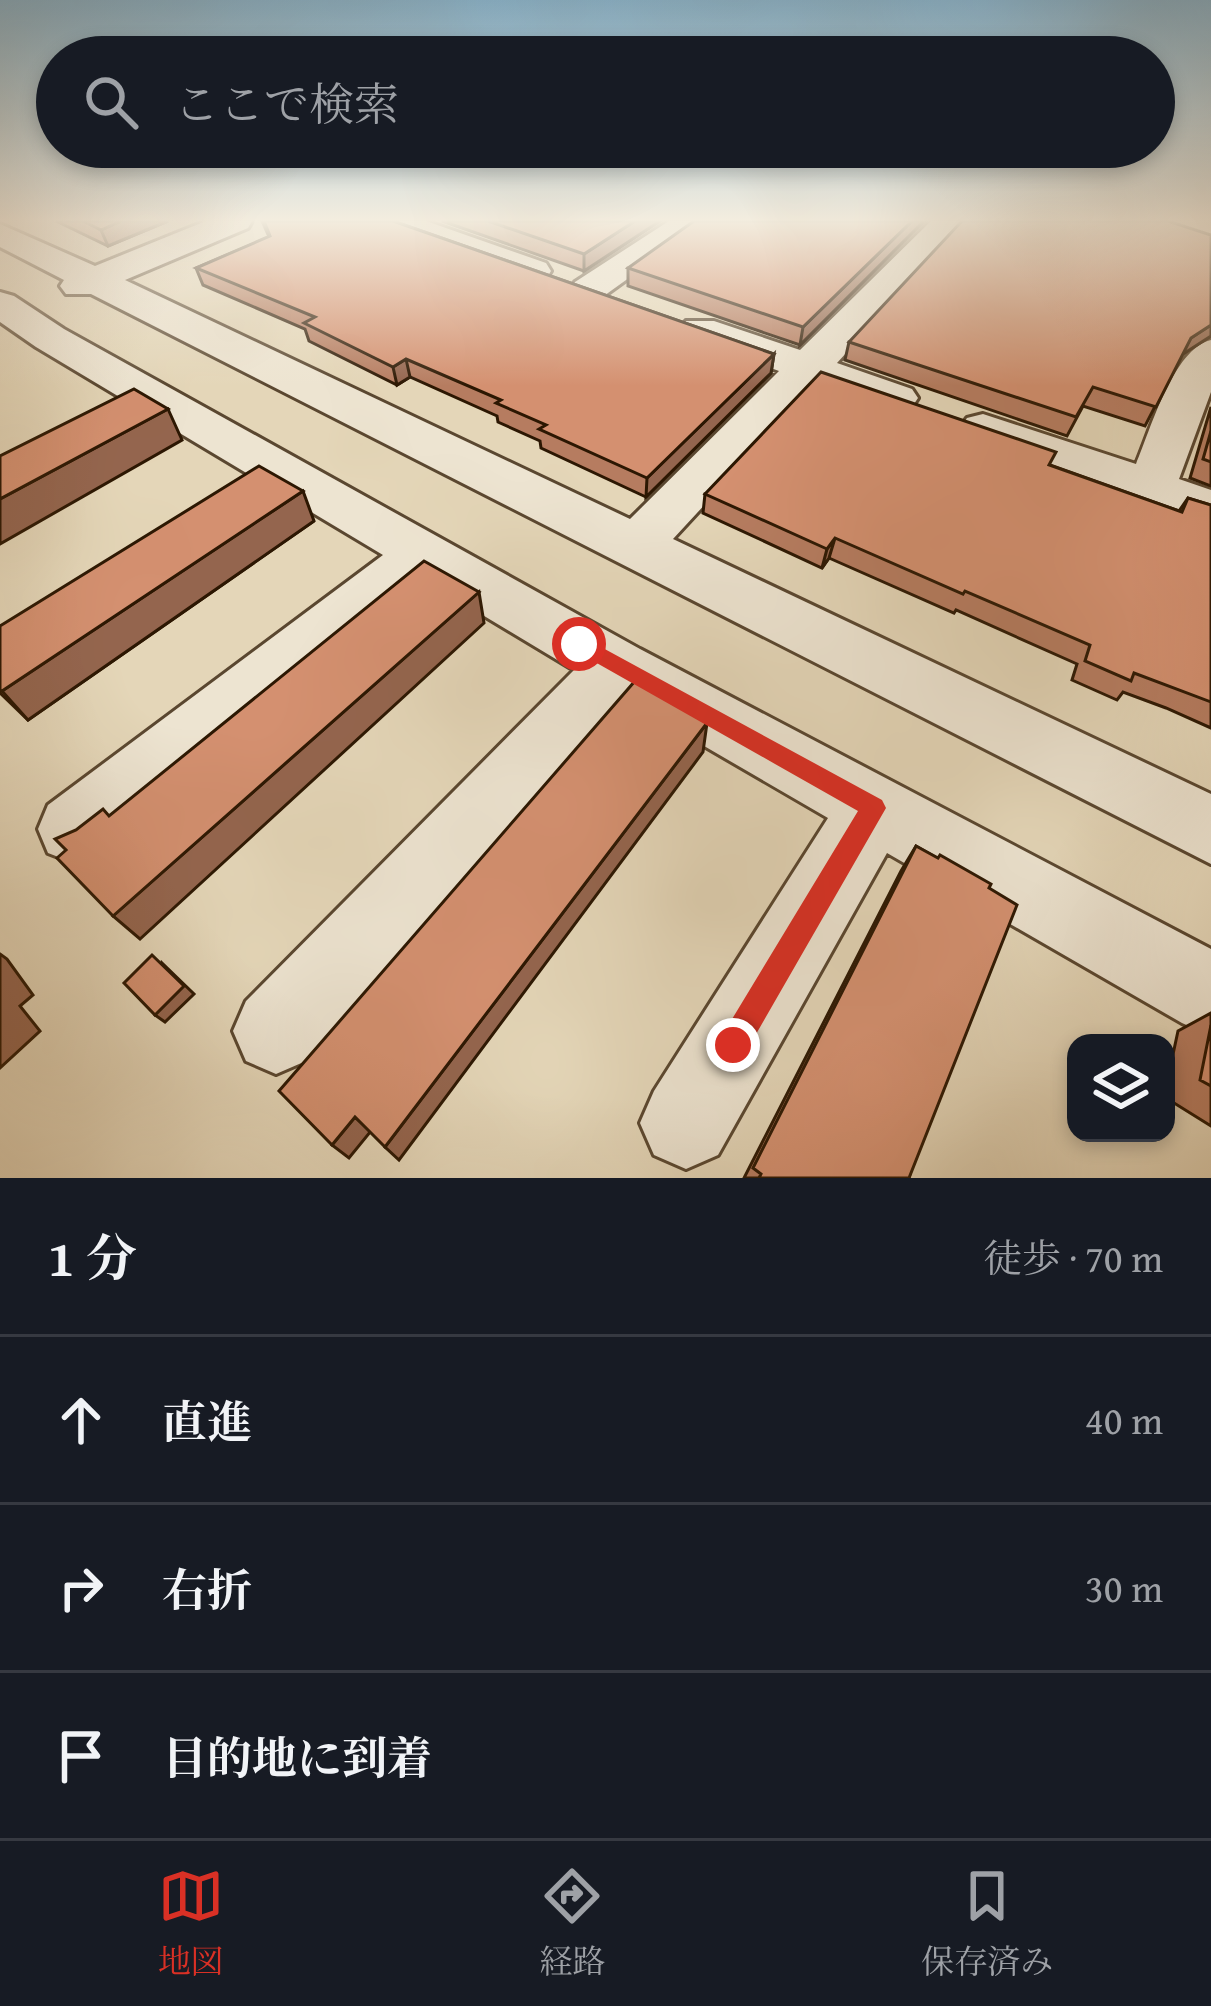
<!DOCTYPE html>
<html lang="ja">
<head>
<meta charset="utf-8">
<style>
	body { margin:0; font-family:"Gentium Book Plus","Noto Serif JP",serif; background:#20242c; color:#f1f3f6 }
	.controls { position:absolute; right:36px; bottom:36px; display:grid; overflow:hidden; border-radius:24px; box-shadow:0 6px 18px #0003 }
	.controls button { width:108px; height:108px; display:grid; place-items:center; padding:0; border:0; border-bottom:3px solid #363941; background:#171b24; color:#f1f3f6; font:60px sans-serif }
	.stop { position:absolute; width:36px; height:36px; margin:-27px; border:9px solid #d93025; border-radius:50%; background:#fff }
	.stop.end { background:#d93025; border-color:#fff; box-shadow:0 3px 12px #0008 }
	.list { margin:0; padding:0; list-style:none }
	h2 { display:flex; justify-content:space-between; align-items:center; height:156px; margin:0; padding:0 48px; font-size:51px }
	h2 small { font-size:39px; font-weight:400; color:#9ea1a6 }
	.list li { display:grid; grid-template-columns:78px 1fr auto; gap:36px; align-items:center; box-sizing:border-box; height:168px; padding:0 48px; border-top:3px solid #363941 }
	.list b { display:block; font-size:45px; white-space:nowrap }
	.list em { font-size:39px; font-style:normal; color:#9ea1a6 }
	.icon { flex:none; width:66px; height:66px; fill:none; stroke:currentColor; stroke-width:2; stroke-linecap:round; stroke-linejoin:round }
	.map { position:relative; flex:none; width:1211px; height:1178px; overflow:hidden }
	.search { position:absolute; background:#171b24; box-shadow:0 6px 18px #0003; left:36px; right:36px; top:36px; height:132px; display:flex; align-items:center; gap:30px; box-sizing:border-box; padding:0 42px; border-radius:66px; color:#9ea1a6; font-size:45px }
	.sheet { height:660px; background:#171b24 }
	nav { display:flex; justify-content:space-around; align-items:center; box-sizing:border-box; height:168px; border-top:3px solid #363941; background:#171b24; font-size:33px; color:#9ea1a6 }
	nav a { display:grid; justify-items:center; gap:6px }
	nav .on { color:#d93025 }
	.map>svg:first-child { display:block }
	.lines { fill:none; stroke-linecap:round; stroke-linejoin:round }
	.minor-casing { stroke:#5a4730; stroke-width:6 }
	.minor { fill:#ede4d1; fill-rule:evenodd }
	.wall { fill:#b67c60; stroke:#2c1702; stroke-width:3 }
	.shaded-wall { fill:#94654e; stroke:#2c1702; stroke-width:3 }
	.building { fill:#d49070; stroke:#2c1702; stroke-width:3 }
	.route { fill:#d93025 }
</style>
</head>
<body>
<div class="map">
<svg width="1211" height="1178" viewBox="0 0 1211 1178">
	<rect width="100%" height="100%" fill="#e4d6b8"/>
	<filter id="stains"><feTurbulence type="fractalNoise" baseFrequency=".00167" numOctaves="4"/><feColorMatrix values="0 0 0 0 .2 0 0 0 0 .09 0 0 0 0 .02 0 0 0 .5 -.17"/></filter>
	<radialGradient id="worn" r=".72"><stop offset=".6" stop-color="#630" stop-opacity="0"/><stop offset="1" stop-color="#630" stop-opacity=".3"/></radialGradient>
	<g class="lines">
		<g class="minor-casing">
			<path id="minor" d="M206,221H252L248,228L125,280L630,519L779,371L686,337L680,329L686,321H714L800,350L931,221H966L837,363L912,389L918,398L912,407L896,411L816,384L673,539L1211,794V864L91,294H66L60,286L64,280L0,247V224L95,266Z
				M377,221H426L546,263L551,271L546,279H520L381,228Z
				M669,221H708L601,298H575L569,290L575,282Z
				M0,292L14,296L64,329L640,649L1211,949V1036L1182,1023L887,853L718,1155L686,1169L654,1155L640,1123L654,1091L828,818L625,700L306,1061L276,1074L246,1061L233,1031L246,1001L574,670L426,581L100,853L74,863L48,853L38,829L48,805L383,555L36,347L0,322Z
				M1211,340V392L1179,479L1211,490V525L967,438L960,428L967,418L983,414L1136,464C1151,429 1173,349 1211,340Z"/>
		</g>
		<use href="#minor" class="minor"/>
	</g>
	<path class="wall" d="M56,221H168L108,246Z
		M262,221H393L774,354L771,373L646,497L541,448L540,441L498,422L497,416L410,377L397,385L309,341L305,329L203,285L196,268L269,237Z
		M442,221H660L584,271Z
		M924,221L800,345L628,286V268Z
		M1211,336L1182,354L1145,426L1083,406L1067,436L845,360L849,342Z
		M1211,407V486L1190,478Z
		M1050,465L1179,511L1188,498L1211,505V728L1166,708L1123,692L1117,700L1072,680L1077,664L956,610L954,613L829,558L822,568L703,513L705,494Z
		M314,521L28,720L0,693V626Z
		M916,846L989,888L909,1178H744L901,871Z
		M1211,1013V1126L1166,1098V1087L1178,1031Z"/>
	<path class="shaded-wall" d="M121,221H168L108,246L101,230Z
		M635,221H660L584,271V254Z
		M912,221H924L800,345L803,327Z
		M1211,325V336L1180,356L1191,338Z
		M774,354L771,373L646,497L647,478Z
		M406,359L410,377L397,385L393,367Z
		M168,409L182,440L0,544V499Z
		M303,491L314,521L28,720L2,691Z
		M835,538L829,558L822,568L827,549Z
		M479,592L484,623L140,939L113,916Z
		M707,723L703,752L399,1160L385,1147Z
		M0,954L7,959L33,995L20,1006L40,1031L0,1068Z
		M162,963L194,994L165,1022L155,1015Z
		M355,1117L371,1131L349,1158L332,1145Z"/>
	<path class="building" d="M83,221H121L101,230Z
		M264,221H393L774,354L647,478L539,429L546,425L496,403L501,400L406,359L393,367L304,323L315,317L196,268L270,236Z
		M488,221H635L584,254Z
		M694,221H912L803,327L628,268Z
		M962,221H1168L1211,235V325L1191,338L1156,407L1093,387L1076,417L849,342Z
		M821,372L1056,452L1049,465L1182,512L1188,498L1211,505V702L1134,673L1131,681L1085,661L1090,645L965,591L963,594L835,538L827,549L705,494Z
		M134,389L168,409L0,499V456Z
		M1211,431V462L1203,459Z
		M259,466L303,491L2,691L0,690V626Z
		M424,561L479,592L113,916L57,858L66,850L55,839L76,830L103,809L109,816Z
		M635,681L707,723L385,1147L355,1117L332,1145L279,1091Z
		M916,846L938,858L940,855L991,884L989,888L1017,905L909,1178H759L761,1174L753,1168Z
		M152,955L184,986L155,1015L124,983Z
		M1211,1025V1086L1200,1080Z"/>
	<linearGradient id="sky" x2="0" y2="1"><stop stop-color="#87b6d2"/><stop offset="0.57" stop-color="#f3eddf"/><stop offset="1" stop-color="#f3eddf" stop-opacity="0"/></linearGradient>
	<rect width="1211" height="386" fill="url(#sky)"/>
	<path class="route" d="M579,635L882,800L886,808L744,1055L733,1059L723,1055L718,1045L723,1034L858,811L572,649L569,644Z"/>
	<rect width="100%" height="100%" filter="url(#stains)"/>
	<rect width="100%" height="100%" fill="url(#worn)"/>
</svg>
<div class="controls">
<button><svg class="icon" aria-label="layers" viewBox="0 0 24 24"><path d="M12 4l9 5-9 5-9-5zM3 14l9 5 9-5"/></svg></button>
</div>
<div class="stop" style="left:579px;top:644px"></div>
<div class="stop end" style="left:733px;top:1045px"></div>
<div class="search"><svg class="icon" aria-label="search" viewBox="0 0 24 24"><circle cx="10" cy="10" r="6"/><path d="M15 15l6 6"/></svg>ここで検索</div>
</div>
<section class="sheet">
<h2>1 分<small>徒歩 · 70 m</small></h2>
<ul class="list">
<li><svg class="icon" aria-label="ahead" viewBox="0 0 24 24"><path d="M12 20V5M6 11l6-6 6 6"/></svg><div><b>直進</b></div><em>40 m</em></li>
<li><svg class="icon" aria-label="right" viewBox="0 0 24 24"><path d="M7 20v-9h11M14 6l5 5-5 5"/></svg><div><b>右折</b></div><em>30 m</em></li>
<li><svg class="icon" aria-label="arrive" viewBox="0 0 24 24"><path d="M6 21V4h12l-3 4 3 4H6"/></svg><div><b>目的地に到着</b></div></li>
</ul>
</section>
<nav>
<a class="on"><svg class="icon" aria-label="map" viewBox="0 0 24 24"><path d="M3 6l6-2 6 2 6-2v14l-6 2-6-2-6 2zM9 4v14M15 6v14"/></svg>地図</a>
<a><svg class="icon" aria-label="directions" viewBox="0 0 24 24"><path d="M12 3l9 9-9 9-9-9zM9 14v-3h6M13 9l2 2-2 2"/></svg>経路</a>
<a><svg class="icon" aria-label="saved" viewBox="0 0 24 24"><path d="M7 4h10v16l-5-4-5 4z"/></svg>保存済み</a>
</nav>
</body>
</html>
